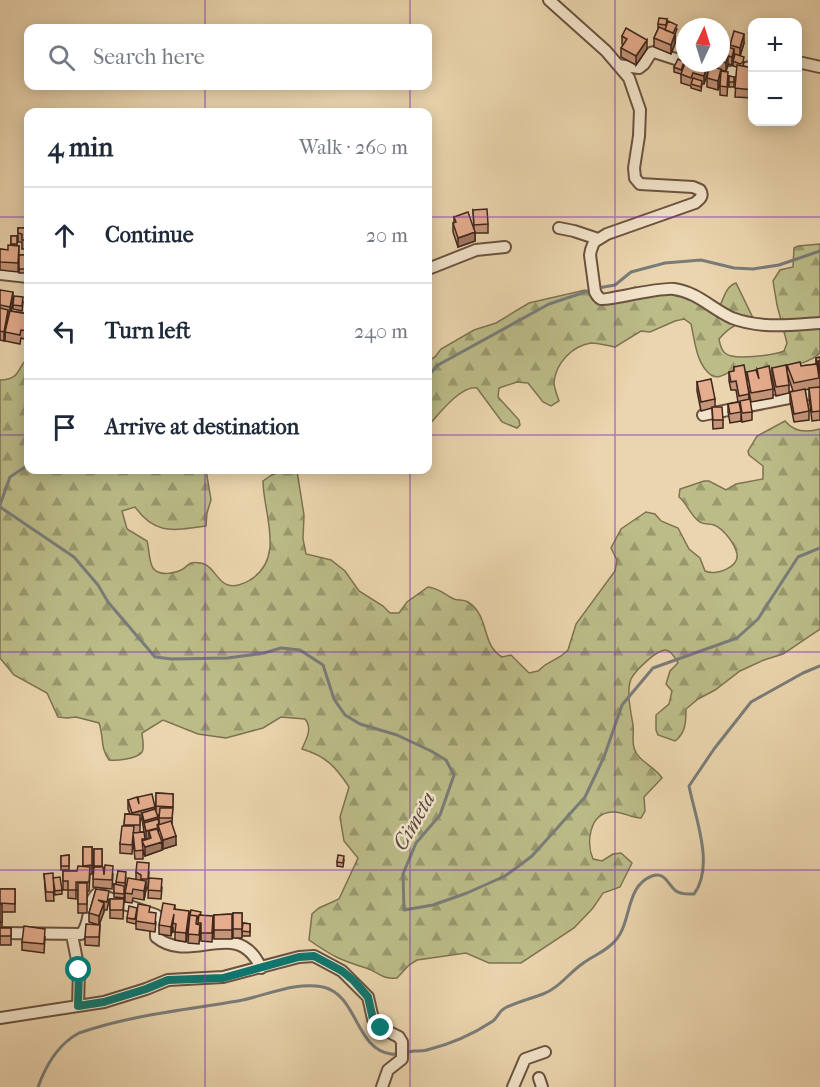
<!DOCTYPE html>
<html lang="en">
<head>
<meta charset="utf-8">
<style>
	body { margin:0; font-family:"IM FELL French Canon",serif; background:#f2f2f3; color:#1f2937 }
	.controls { position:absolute; right:18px; top:18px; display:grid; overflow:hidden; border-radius:12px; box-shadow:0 3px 15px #0003 }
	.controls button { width:54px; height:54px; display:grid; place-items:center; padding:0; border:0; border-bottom:2px solid #e0e1e3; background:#fff; color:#1f2937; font:30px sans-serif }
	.compass { position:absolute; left:676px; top:18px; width:54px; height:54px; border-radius:50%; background:#fff; box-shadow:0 3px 15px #0003; rotate:4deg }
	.stop { position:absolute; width:18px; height:18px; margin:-14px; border:4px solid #0f766e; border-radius:50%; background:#fff }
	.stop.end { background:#0f766e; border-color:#fff; box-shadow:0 2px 6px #0008 }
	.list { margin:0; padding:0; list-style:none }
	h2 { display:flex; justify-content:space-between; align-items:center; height:78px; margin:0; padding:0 24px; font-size:26px }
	h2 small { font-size:20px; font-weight:400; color:#747a83 }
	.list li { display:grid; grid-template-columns:39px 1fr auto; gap:18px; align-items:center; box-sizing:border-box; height:96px; padding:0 24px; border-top:2px solid #e0e1e3 }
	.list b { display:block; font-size:22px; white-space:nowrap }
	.list em { font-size:20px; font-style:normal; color:#747a83 }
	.icon { flex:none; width:33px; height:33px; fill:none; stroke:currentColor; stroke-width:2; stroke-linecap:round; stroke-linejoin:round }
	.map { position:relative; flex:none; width:820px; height:1087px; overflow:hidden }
	.search { position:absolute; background:#fff; box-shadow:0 3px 15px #0003; left:24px; top:24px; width:408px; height:66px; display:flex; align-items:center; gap:15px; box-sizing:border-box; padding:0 21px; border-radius:12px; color:#747a83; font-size:22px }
	.panel { position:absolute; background:#fff; box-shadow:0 3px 15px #0003; left:24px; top:108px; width:408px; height:366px; border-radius:12px }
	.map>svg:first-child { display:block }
	.forest { fill:url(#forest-firs); stroke:#7e7252; stroke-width:1.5 }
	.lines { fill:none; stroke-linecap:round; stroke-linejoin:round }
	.stream { stroke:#797c79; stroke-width:3 }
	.minor-casing { stroke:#6b5240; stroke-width:14 }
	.minor { stroke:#f2e4ca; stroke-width:10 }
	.wall { fill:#c5957a; stroke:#40271c; stroke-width:1.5; fill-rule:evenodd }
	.shaded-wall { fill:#a07963; stroke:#40271c; stroke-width:1.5 }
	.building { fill:#e5ad8e; stroke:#40271c; stroke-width:1.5 }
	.route { stroke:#0f766e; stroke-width:8 }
	.grid { fill:none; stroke:#7b2cbf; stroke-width:1.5; stroke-opacity:0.55 }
	.labels { text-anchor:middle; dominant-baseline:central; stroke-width:5; stroke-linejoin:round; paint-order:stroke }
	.water-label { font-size:21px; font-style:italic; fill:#584a43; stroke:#f2e4ca }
</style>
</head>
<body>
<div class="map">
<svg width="820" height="1087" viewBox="0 0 820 1087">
	<defs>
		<pattern id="forest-firs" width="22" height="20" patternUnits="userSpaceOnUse" patternTransform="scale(1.5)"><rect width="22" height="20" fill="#bbbc88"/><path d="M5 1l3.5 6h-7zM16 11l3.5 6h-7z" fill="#99996e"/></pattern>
	</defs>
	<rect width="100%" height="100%" fill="#ebd5ae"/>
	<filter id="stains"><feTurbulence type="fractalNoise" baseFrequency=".00333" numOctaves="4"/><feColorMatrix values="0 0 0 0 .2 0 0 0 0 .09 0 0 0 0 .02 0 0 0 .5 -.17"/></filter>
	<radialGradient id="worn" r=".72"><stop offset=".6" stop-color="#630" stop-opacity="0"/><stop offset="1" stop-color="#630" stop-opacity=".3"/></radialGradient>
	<path class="forest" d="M820,244V353C811,363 769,374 755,373C749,373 743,370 737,370C728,370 721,381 711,375C696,364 695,341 691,324L684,319L675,321L650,332L641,331L615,347C608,346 598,343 591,343C572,346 556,363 554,382C554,388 557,395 559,401L551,406L543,402L528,383L517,382L499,388L498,397L519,420L520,425L517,428L502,422L477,388C461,385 439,414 428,426V361L435,357L441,349L474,330L496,323L529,303L585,290L595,299H604L635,287L688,297L717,311C724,301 724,287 736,283L754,320C738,323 730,326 719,339C720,344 721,350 725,353C733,361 773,355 784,351L787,343L777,305L773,281L780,270L793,267L794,248L798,246Z
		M28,358V470H206L211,500L207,513L206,526C174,530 156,536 135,507L122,511L127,529L147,541C149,548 149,562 153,568C159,577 176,573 183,569C186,567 188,564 191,563C194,562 202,563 204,564C215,568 217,582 228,585C235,587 244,584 250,580C286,558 263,513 263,481C272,474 285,467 297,471L304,515L303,539L306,554L331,560L345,571L359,591L383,606L390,613H399L407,602L428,587C439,588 445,595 454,599C459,601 463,599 468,602C490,616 481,645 502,657L511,655L529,673L538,671L545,665L561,656L568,650L576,624L615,571L617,560L611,548L621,529L646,512L655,514L661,521L678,528L689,549L700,558L705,571C715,576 739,568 737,554C735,544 724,529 714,525C709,523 704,525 700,522C691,517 687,503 679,497L680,489L704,481H709L726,490L736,484L763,479V466L749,455L748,451L757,436L785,421C794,432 806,433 820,429V629L783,654L764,660L740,671L715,690L698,699L686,709C686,721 686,733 675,741L658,735L656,730V715L669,704L672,691L666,684L670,671L678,663C675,658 672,651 666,650C657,649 635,671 631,679C626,691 631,713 633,725C634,732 632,741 634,748C638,762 655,766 662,778L644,797L645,811L641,818C630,818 623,811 612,812C589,813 586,843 593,859L602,861L613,854L621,853L632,863L620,887L603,893L593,908L574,928L521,963H489L466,953L417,960L409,965L397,978C382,980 379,972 366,968C340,960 332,956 309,940L312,914L319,908L339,899L358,858L344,841L340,817L349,787C336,767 326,756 302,749C306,739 313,729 305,719L281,717L263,728L226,738L198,734L163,720L142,733C142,738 145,748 142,752C137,759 116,761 109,760C100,748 104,737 99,723L76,717L67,718L58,717L47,693L14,675L0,658V380C21,380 17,367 28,358Z"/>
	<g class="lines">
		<path class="stream" d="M598,288L615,285L631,272L665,263L701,260L734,268L753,269L779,265L820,251
			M428,376L438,365L549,304L591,290
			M0,505L10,477L28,465
			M0,507L74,557L98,585L108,602L155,657L172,659L228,658L264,653L281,648L300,650L323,665L334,699L345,715L360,724L397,735L431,751L446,760L454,775L440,815L416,843L403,874L404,910L433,905L467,893L505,876L532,856L585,797L604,757L622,705L653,668L737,638L758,619L798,557L820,548
			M38,1087C46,1065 58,1044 79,1033C131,1015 184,1010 238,1001C265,996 296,981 323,987C358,995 355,1049 391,1054C398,1055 407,1052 414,1051C418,1051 423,1051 427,1050C451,1044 472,1035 493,1021C498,1017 499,1011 505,1008C517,1002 530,999 543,994C559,988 568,974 582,964C592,956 607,951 615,941C632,923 625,886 652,876C665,871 668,885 676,891C682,895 688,894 694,894C715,866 695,817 689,786L714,749L751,702L803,673L820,666"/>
		<g class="minor-casing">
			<path id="minor" d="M549,0L606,51L629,78L640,110L639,136L634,168L635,178L640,184L693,187L700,190C704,196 700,199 695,203L607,234L594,242L591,250L590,255L595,292C596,294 599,298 601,299C606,301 659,287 674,289C697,292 712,309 732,318C761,329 790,325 820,323
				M798,62L820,67
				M618,65L639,68L644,64L651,53L654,52L685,62
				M715,71C729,76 739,68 752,67
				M559,228L574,231L598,239
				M428,269L476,250L505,247
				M0,274L28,277
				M703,415L820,392
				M0,933L81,934C92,923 86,901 98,893L118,902L156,915V937C191,966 237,915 261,968
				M72,935L79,970L78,1006
				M0,1018L104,1002L146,989L168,980L223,977L299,957L314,956L342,971L368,997L373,1019L381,1028L399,1037L402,1042V1059L388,1070L382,1087
				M539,1078L542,1087
				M513,1087L525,1059L545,1052"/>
		</g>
		<use href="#minor" class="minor"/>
	</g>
	<path class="wall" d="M667,19L666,26L677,29L675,34V43L671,54L654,47V38L658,29V24Z
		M622,36L647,49L636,65L621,57V48L623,45L622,44Z
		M752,37L753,63H749V54Z
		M744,43L740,56L744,62L743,66L753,68V98L735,97L737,67L733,66V62L732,65L728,64L726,71L728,80L727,96L720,95V80L718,90L707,87V78L716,68V63H721V45L730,48V45ZM721,70L725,71L721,76Z
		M685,63H716L715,67L708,66L704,84H702L701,91L691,88V86L681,83V74L674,72V67L684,66Z
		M729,76L734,77V87H729Z
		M473,210L488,224V233H475V241L458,247L453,232V223L454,222V217L474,230Z
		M18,228H28V249H22V242H18Z
		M11,236H17V246H19L18,272L0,270V249L8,250L11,245Z
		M19,255H25V273H19Z
		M0,290L13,301L11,311L28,314V340L21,338L20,344L5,341V335L4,341L0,340Z
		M23,302L22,311L13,309V305Z
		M820,357V420L812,421L809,397V389L805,390L809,411V420L794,422L790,401V392L793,391L787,373V365L801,366L816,364V358Z
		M734,367L747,380V372L757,373V369L773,389V398L751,402L748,387L749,399L752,412V420L742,422L741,413V421L730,423L728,412V404L738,402L736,390H731L729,381V372H734Z
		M772,368L789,385V393L776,396L772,377Z
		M697,382L715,399V407L723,420V428L713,429L712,408L701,411L697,391Z
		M156,793L173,794L172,826L176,845L163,849L162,845V850L145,856L143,850V859H135L133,840L132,854L120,853V844L124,826L125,814H130L128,809V800L138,802L155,809L156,811ZM157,815H159V825ZM142,819L144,832H140V820Z
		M83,847H92V874H90L89,891H87V913H78V890H76V899L68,898V890H63V871H77L83,867Z
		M94,849H102V867L104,875L113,874L112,889L93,887Z
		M69,855V870H61V856Z
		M344,860L343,867L337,866V862Z
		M118,871L126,877L124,898L114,897V884L116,885Z
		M136,872H149L148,888H146L144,900L133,898L132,903L125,902V893L136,880Z
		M44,874L53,880L62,890V894L55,895L53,884L54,901H46Z
		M149,878L162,887L161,899L148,898Z
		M0,889H15V912H2V928H11V945H0Z
		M96,889L109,900L107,910H104L99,925L89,922V913Z
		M110,899H124L123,919L110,918Z
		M175,909L189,919L186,942L175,940V932H173V927L171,936L159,934V925Z
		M233,913H242V938H233Z
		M232,914V939H214V915Z
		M190,915H201L213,925L212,942L201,941V932H200L199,944L188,943Z
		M127,918L156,922L155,932L136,929V922L135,924L127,922Z
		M243,923L250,924V936H242Z
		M100,925L99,946L85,945V937Z
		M45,937L44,953L22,950V942Z"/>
	<path class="shaded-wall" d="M675,34V43L671,54V45Z
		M744,34V43L740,56V48Z
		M647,40V49L636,65V56Z
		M734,49V57L732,65V57Z
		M728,56V64L726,72V63Z
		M708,63V71L704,84V76Z
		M721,69V78L718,90V81Z
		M475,232V241L458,247V238Z
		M13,292V301L10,316V307Z
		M8,310V319L4,341V332Z
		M155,807V816L142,813V819L132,822V813Z
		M158,817V824L159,823L158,836L149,831V839H146V831L144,821Z
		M176,836V845L163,849V840Z
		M162,842V850L145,856V847Z
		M146,881V890L144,900V891Z
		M104,903V912L99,925V916Z
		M175,905L174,923H173L171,936V927Z
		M189,911V919L186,942V933Z"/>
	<path class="building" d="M659,18L667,19L666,25L658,24Z
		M668,21L677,25L673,33L665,30Z
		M659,27L675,34L671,45L654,38Z
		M626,28L647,40L636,56L621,48L627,39L622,36Z
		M734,31L744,34L740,48L730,45Z
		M752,37H753V54H749Z
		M721,45L734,49L732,57L728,56L726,63L721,61Z
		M735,54L744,57L743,62L740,64L733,61Z
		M678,59L684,62L681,70L674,67Z
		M685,63H708L704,76L693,73L691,78L681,74Z
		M737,65L753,68V90L735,88Z
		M709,67L721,69L718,81L707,78Z
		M721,71L728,72L727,87L720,86Z
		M729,76L734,77V82H729Z
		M693,78L702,81L701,87L691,84Z
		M487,209L488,224L474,225L473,210Z
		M468,212L475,232L458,238L453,223L456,222L454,217Z
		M18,228H28V240H22V234L18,233Z
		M11,236H17V244H11Z
		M8,245L19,246L18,263L0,262V249L8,250Z
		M19,255H25V269H19Z
		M0,290L13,292L10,307L0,305Z
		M14,296L23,297L22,306L13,305Z
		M0,308L8,310L4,332L0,331Z
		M10,311L28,314V331L21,330L20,335L5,332Z
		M820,357V361H818V365H817L816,358Z
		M818,361H820V374Z
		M800,362L801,366L817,364L819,378L794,383L787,365Z
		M744,365L749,394L739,396L736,381L731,382L729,372L734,371V367Z
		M786,365L789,385L776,387L772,368Z
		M769,366L773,389L751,393L747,372L756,370L759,379L757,369Z
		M711,379L715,399L701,402L697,382Z
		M820,387V411L812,412L809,388Z
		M805,389L809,411L794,414L790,392Z
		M750,399L752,412L742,413L740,401Z
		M739,402L741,412L730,414L728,404Z
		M712,407H722L723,420H713Z
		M156,793L173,794V807L156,806Z
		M152,794L155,807L132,813L128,800L137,797L139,804L138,797Z
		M160,808H173L172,818H159Z
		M155,809L158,817L144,821L142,813Z
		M125,814L140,815V825H124Z
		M158,819L159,823L157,825L158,828L146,831L144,823Z
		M171,821L176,836L163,840L158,825Z
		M122,826H134L132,845L120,844Z
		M157,829L162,842L145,847L142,841L151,838L149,831Z
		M144,832L145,839H142L143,850L135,851L133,833Z
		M83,847H92V865L83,866Z
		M94,849H102V866H94Z
		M69,855V866H61V856Z
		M338,855L344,856L343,863L337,862Z
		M137,862L149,863L148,879H141V875L136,872Z
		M105,865L113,866L112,880L93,879L94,867H103L104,875Z
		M78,866L90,867L89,882H76V890H68V881H63V871H77Z
		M118,871L126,872L125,883L116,882Z
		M53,873L54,892H46L44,874Z
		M60,877L62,890L55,891L53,878Z
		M128,878L146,881L144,891L133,889L132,894L125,893Z
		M149,878L162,879L161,891L148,890Z
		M78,883H87V904H78Z
		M114,884L124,886V894L114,893Z
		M0,889H15V904L0,903Z
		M96,889L109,891L107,902L98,900L104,903L99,916L89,913Z
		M110,899H124L123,910H110Z
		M163,903L175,905L174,909L189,911L186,933L175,932L176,924L173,923L174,914L171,927L159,925Z
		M0,904H2V922H0Z
		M138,904L150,906L149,912L156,913L155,924L136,921Z
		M129,906L137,908L135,919L127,918Z
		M191,910L201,912L200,915H199L198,919H197V916L190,915Z
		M233,913H242V929H233Z
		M232,914V930H214V915Z
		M190,915L197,916L196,924L200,925L199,935L188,934Z
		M199,915L213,916L212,933H201V923H198Z
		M243,923L250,924V932L242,931Z
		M86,924L100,925L99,937H85Z
		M24,926L45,929L44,944L22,942Z
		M0,928H11V936H0Z"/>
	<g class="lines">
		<path class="route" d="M79,970L78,1006L104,1002L146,989L168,980L223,978L299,957L314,956L342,971L354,981L368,997L373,1019L381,1028"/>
	</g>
	<path class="grid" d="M205,0V28M410,0V28M615,0V1087M205,86V112M410,86V112M0,217H28M428,217H820M0,435H28M428,435H820M205,470V1087M410,470V1087M0,652H820M0,870H820"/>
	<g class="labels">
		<g class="water-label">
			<text transform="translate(414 821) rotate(-60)">Cimeta</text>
		</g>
	</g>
	<rect width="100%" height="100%" filter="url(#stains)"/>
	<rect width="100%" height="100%" fill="url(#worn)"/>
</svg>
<div class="controls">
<button>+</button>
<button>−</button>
</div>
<svg class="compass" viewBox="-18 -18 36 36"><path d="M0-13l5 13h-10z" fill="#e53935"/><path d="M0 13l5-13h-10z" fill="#747a83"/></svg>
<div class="stop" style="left:79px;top:970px"></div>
<div class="stop end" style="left:381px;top:1028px"></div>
<div class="search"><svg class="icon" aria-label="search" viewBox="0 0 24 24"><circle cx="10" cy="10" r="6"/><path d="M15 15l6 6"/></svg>Search here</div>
<section class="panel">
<h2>4 min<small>Walk · 260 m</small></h2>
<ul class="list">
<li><svg class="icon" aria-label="ahead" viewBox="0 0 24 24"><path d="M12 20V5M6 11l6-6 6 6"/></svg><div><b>Continue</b></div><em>20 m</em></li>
<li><svg class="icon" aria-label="left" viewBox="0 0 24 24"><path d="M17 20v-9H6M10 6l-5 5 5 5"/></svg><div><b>Turn left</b></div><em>240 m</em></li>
<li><svg class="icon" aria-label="arrive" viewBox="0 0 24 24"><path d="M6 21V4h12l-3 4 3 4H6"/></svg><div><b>Arrive at destination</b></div></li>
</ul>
</section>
</div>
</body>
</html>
